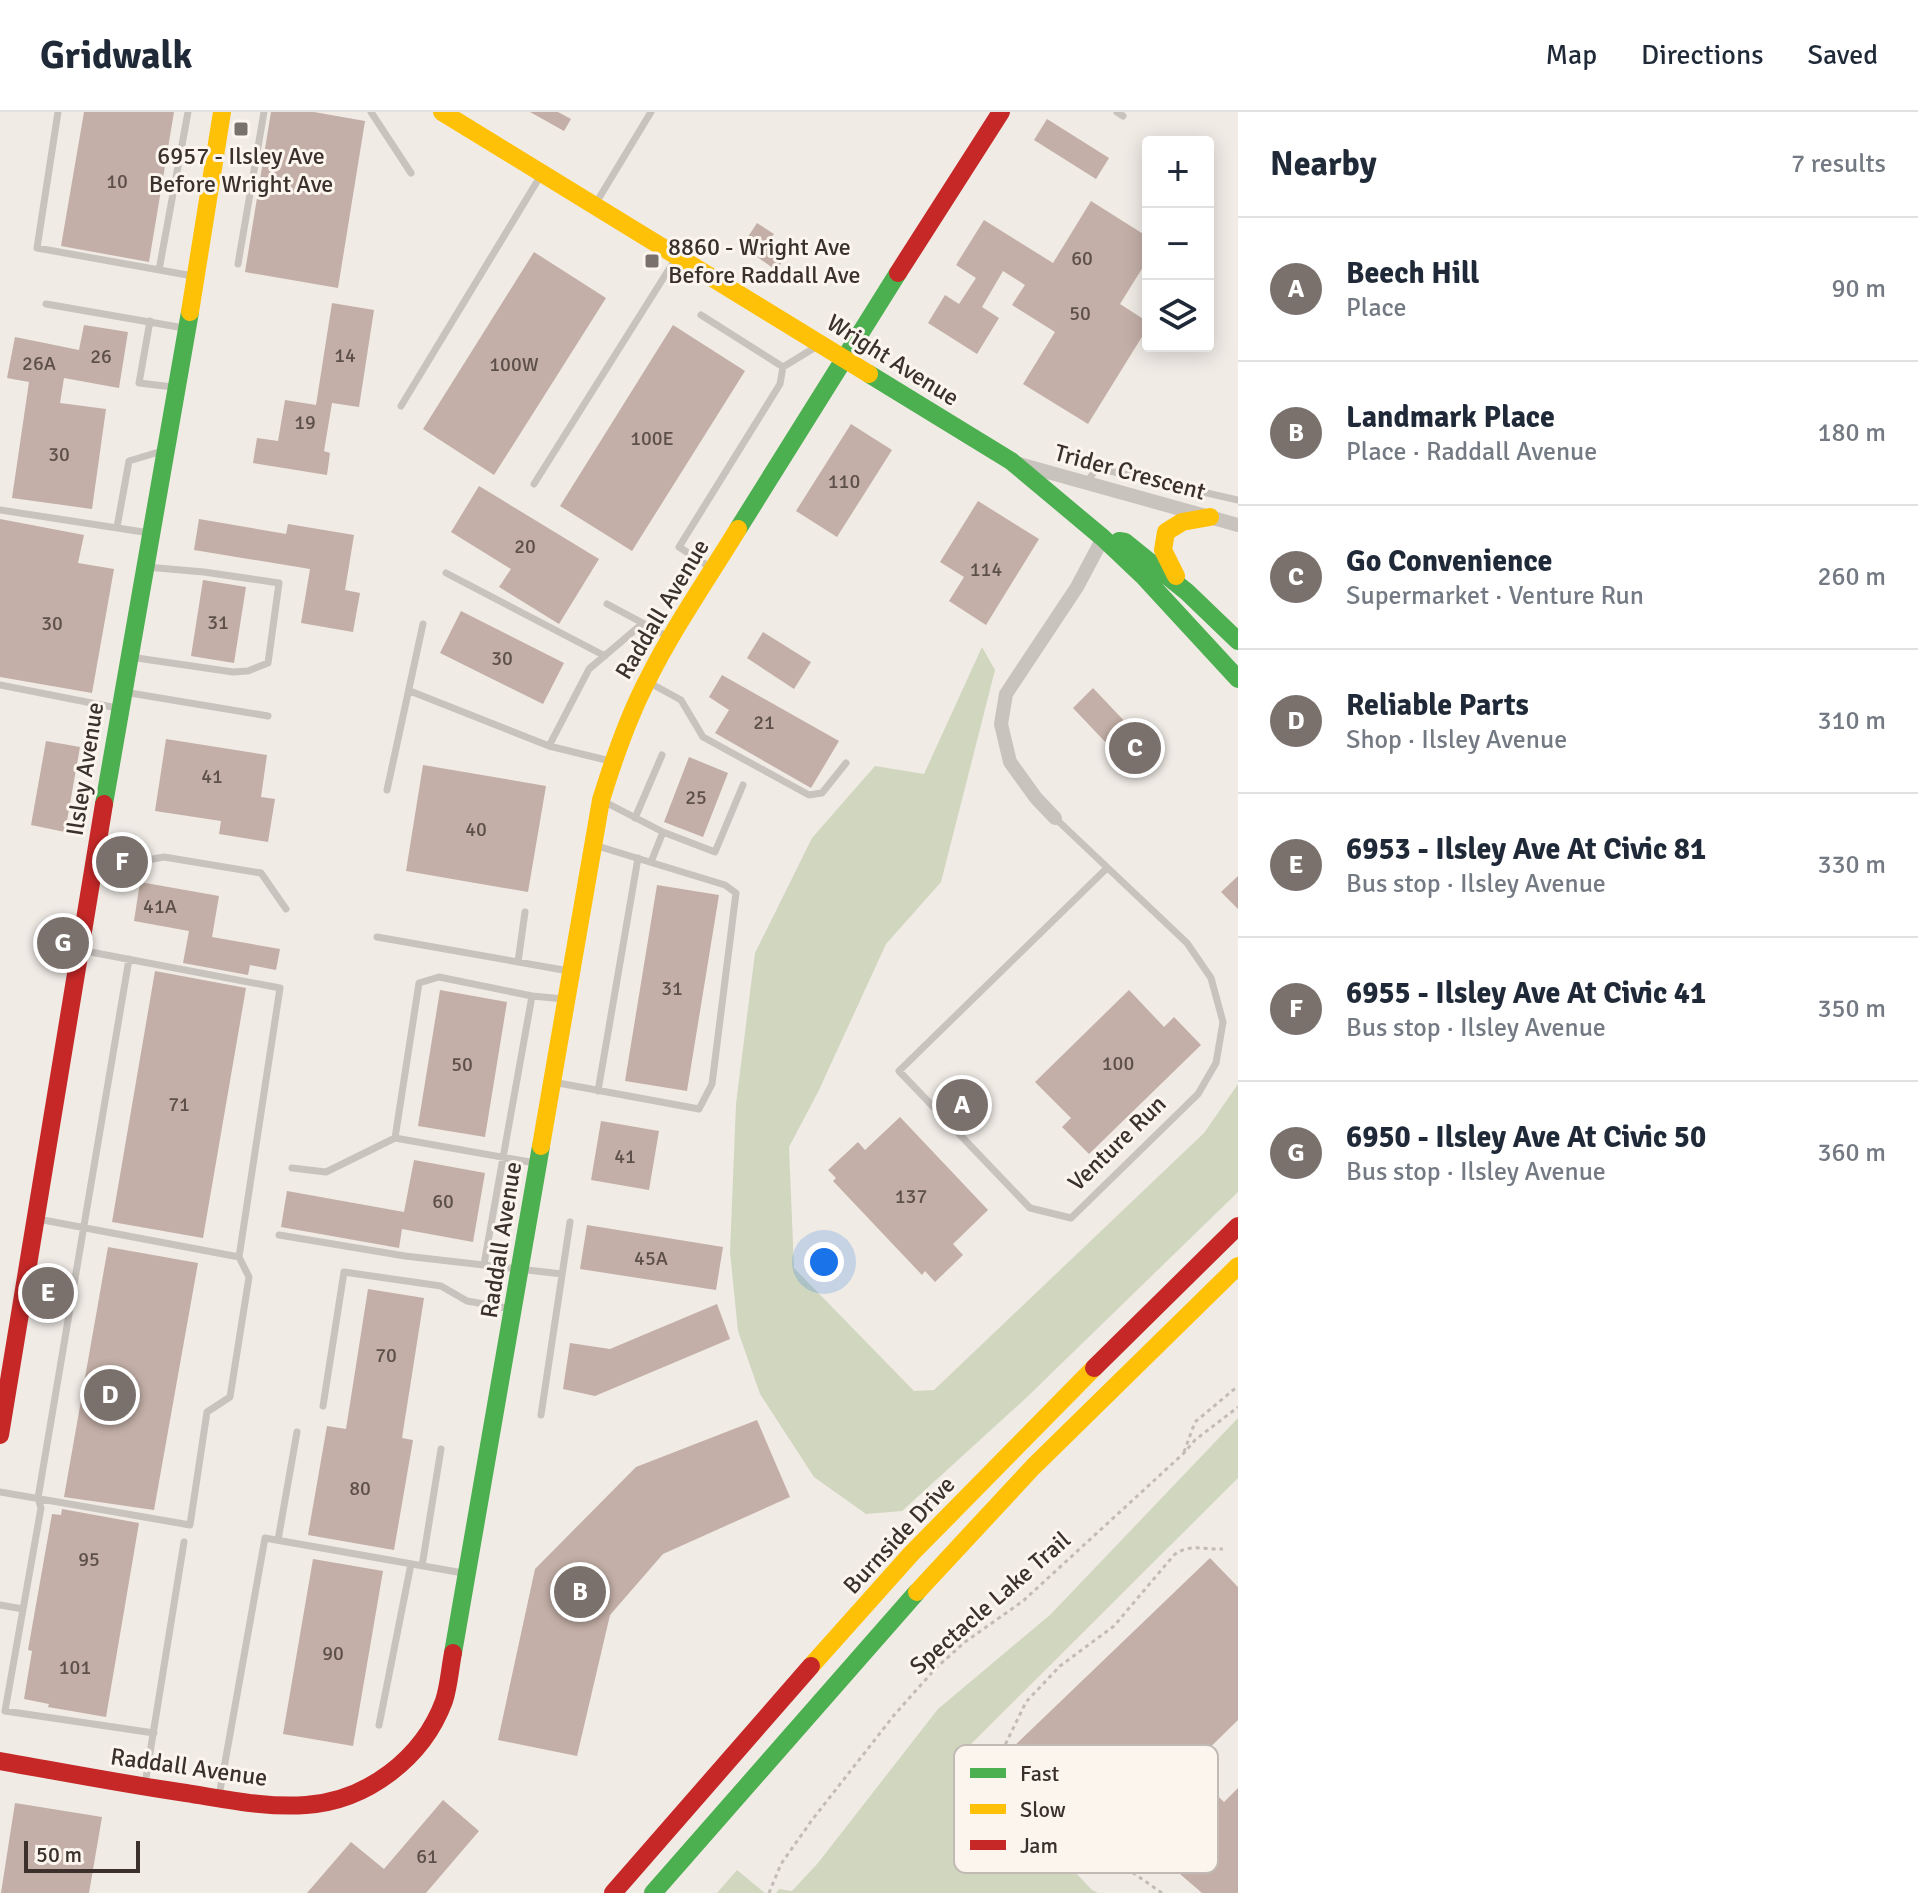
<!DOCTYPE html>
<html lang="en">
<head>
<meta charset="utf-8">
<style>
	body { margin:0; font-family:Signika,sans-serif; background:#f6f6f7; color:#1f2937 }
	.controls { position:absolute; right:24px; top:24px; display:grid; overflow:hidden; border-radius:8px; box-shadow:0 4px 20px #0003 }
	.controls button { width:72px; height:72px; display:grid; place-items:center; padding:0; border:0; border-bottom:2px solid #e0e1e3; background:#fff; color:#1f2937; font:40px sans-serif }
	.scale { position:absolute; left:24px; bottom:20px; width:116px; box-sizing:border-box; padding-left:8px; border:4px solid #3b302b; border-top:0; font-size:22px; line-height:28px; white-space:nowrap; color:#3b302b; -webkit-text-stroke:6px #fbf5ee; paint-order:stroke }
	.you { position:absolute; left:824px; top:1150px; width:28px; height:28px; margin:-20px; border:6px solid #fff; border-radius:50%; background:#1a73e8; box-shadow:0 0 0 12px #1a73e833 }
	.badge { display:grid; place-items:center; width:52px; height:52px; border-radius:50%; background:#7a716c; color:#fff; font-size:26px; font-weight:700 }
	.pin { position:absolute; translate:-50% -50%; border:4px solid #fff; box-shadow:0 2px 8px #0006 }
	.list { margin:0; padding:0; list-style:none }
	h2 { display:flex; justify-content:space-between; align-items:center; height:104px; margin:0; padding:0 32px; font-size:34px }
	h2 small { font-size:26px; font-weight:400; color:#747a83 }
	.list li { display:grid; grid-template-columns:52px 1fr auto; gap:24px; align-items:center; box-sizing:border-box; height:144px; padding:0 32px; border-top:2px solid #e0e1e3 }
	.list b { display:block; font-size:30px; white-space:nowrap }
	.list p { margin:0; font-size:26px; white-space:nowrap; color:#747a83 }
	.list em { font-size:26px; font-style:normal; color:#747a83 }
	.icon { flex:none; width:44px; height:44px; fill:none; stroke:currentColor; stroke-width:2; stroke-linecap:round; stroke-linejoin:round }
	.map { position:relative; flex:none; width:1238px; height:1781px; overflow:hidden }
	header { display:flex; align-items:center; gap:48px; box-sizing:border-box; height:112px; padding:0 40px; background:#fff; border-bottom:2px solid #e0e1e3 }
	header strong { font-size:38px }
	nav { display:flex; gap:44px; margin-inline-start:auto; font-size:28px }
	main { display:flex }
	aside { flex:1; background:#fff }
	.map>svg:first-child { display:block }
	.green { fill:#d1d6bf }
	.building { fill:#c3afa7 }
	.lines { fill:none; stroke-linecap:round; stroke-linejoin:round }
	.path { stroke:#c2bbb6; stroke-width:3; stroke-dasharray:4 4; stroke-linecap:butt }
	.lane { stroke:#c9c3be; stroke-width:7 }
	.street { stroke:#c9c3be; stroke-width:14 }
	.fast { stroke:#4caf50; stroke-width:18 }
	.slow { stroke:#ffc107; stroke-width:18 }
	.jam { stroke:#c62828; stroke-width:18 }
	.poi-dot { fill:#7a716c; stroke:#fbf5ee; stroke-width:3 }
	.labels { text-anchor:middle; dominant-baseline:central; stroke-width:6; stroke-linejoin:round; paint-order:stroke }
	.number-label { font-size:20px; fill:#5d504a }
	.poi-label { font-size:24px; fill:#3b302b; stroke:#fbf5ee }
	.street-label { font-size:24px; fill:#3b302b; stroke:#fbf5ee }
	.key { fill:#fbf5ee; stroke:#c1bab4; stroke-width:2 }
	.key-label { font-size:22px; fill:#3b302b }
</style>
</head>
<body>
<header>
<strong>Gridwalk</strong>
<nav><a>Map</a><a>Directions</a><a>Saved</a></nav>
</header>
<main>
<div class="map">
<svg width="1238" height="1781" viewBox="0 0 1238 1781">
	<rect width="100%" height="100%" fill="#f0ebe5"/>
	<path class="green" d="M982,535L995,558L941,770L886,832L818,980L789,1035L794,1156L914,1279L934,1278L1204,1021L1238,972V1080L1025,1287L902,1399L866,1402L814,1365L760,1282L738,1219L730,1140L736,992L755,841L812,726L875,654L924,662Z
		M1238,1306V1366L962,1641L1092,1778L1098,1781H776L779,1777L792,1779L818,1751L938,1597L1051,1502Z
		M737,1758L765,1781H717Z"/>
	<path class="building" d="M84,0H174L149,150L61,134Z
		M271,0H314L365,9L338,176L245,160Z
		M530,0H558L571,7L564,19Z
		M1047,7L1109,46L1096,67L1034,28Z
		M1091,89L1148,125V147L1120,192L1148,210V215L1088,312L1023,272L1055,220L1012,193L1025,173L1003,159L982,195L999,206L977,242L928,211L945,183L959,192L976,166L956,153L984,108L1053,151Z
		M757,111L774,122L770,127L789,137L777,159L742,134Z
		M534,140L606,186L494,363L423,317Z
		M332,191L374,198L359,295L332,291L324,339L330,341L327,363L253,351L257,326L278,329L285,288L316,293Z
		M84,213L128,220L119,276L64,266L60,291L106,297L92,397L12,386L29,270L7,266L15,225L79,238Z
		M673,213L745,259L632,439L560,394Z
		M851,312L892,338L837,425L796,399Z
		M479,374L599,447L559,512L499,475L511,457L451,420Z
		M978,389L1039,427L986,513L949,489L964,465L940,450Z
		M0,407L84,423L78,451L114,457L92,581L0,565Z
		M199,407L286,422L288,412L354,423L345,478L360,481L353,520L301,511L310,457L194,438Z
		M203,468L246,475L234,551L191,544Z
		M461,499L564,551L543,592L440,541Z
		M763,520L811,550L794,577L747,546Z
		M722,563L839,629L811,676L715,621L729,598L709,585Z
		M1093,576L1148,634L1128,654L1073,596Z
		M166,627L267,643L261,685L275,687L268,730L219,722L221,709L155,699Z
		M46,629L80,635L65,720L31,713Z
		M689,645L728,661L703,725L664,710Z
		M423,653L546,674L528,780L406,759Z
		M1238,764V797L1221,780Z
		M140,770L219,784L212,825L280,837L276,858L250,853L248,863L183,851L189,819L134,809Z
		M657,773L719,783L687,979L625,969Z
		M155,859L246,876L203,1126L112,1110Z
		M440,878L507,890L485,1025L418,1014Z
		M1129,878L1164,915L1174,905L1201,933L1089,1042L1062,1015L1071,1006L1035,970Z
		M900,1005L988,1098L953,1132L963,1143L935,1170L925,1159L922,1163L833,1069L836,1066L828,1058L858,1030L865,1038Z
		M601,1009L659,1019L649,1078L591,1068Z
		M414,1048L485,1061L473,1130L402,1117L399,1136L281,1115L287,1079L404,1100Z
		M587,1113L723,1135L716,1178L580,1157Z
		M108,1135L198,1151L154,1398L64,1385Z
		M368,1177L424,1186L402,1326L413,1328L394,1438L308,1423L327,1314L346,1317Z
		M717,1192L730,1227L595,1284L563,1277L570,1231L610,1237Z
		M757,1308L790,1385L663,1442L610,1503L577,1644L498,1628L535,1457L636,1355Z
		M62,1397L139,1411L106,1605L48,1595L49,1592L24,1587L32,1539L28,1538L52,1402L61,1403Z
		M1210,1446L1238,1475V1608L1189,1656L1224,1690L1238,1676V1781H1202L1173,1756L1131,1712L1104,1735L1010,1638Z
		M313,1447L383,1459L353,1634L283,1622Z
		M443,1688L479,1719L426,1781H307L351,1730L384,1757Z
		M15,1691L102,1705L89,1781H1Z"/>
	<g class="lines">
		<path class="path" d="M1184,1340L1195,1310L1238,1274
			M769,1781L781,1752L812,1708L895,1602L936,1556L965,1530L1023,1489L1184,1341L1195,1328L1238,1295
			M1162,1781L1119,1751L1076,1726L1045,1686L1007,1653L1005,1633L1026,1590L1060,1554L1114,1514L1174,1443C1189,1431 1205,1438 1223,1437"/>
		<path class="lane" d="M58,0L37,136L193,164
			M371,0L411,61
			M1117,0L1123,4
			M596,91L651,0
			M238,152L264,0
			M159,158L188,0
			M46,192L184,216
			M701,203L783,255L819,233
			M150,209L139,271L173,275
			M401,294L541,63
			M1087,370L1097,356L1238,388
			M534,372L676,146
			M0,398L150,421
			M117,415L129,349L162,339
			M713,457L679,435L780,272L783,255
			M446,461L605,544
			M607,492L669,525
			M130,545L233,560L248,559L268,551L279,471L204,460L146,455
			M650,571L681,588L703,625L809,683L822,681L846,651
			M0,573L117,596
			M410,579L549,634L610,649
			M124,580L268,604
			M549,634L589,557L642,512
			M387,678L423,512
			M603,689L663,720L715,740L743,673
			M635,706L662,643
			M1055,706L1187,831L1211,866L1223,910L1216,951L1198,982L1071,1106L1030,1096L899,959L1107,756
			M97,744L142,749L164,745L261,761L286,797
			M651,750L663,720
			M377,825L569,859
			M129,847L38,1386L41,1396L5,1599L154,1621
			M518,850L525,800
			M553,970L699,997L712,972L736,781L725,773L594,733
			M598,979L638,746
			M395,1026L535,1051
			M292,1056L326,1060L395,1026L419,871L439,865L532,884L564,887
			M38,1107L239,1145
			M279,1123L405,1144L562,1162
			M484,1152L532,884
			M323,1294L344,1160L441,1174L467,1189L512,1197
			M541,1303L570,1110
			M0,1380L190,1413L207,1300L230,1285L249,1165L239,1145L280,876L80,838
			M278,1428L297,1320
			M422,1454L441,1337
			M0,1493L23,1497
			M379,1613L411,1452
			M145,1672L184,1430
			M219,1684L265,1426L463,1461"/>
		<path class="street" d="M1019,352L1238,413
			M1055,706L1036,686L1010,650L1001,612L1006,582L1077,475L1103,426"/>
		<path class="fast" d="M869,262L1011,349L1103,426L1143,464L1238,567
			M738,417L898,161
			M1119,429L1125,430L1187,480L1238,529
			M104,692L190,200
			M453,1541L541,1034
			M653,1781L917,1480"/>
		<path class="slow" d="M442,0L869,262
			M190,200L222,0
			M1176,464L1163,438L1166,420L1182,410L1210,405
			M541,1034L601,688C614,646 628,605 648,567C674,515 708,466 738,417
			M917,1480L1033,1355L1238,1154
			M811,1554L911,1442L1094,1256"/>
		<path class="jam" d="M898,161L1001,0
			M1094,1256L1238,1114
			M0,1323L104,692
			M0,1649C62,1660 124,1672 186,1681C225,1687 266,1696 306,1693C367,1689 423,1646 444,1589C449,1574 450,1556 453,1541
			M613,1781L811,1554"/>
	</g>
	<g class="poi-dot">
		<rect x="233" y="9" width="16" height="16" rx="4"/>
		<rect x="644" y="141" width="16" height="16" rx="4"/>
	</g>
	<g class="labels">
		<g class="number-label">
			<text x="117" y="69">10</text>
			<text x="1082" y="146">60</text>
			<text x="1080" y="201">50</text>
			<text x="345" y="243">14</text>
			<text x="101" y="244">26</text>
			<text x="39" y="251">26A</text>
			<text x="514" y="252">100W</text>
			<text x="305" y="310">19</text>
			<text x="652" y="326">100E</text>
			<text x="59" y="342">30</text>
			<text x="844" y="369">110</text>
			<text x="525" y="434">20</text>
			<text x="986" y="457">114</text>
			<text x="218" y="510">31</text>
			<text x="52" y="511">30</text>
			<text x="502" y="546">30</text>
			<text x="764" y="610">21</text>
			<text x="212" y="664">41</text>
			<text x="696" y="685">25</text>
			<text x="476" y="717">40</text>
			<text x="160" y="794">41A</text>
			<text x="672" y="876">31</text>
			<text x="1118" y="951">100</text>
			<text x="462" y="952">50</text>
			<text x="179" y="992">71</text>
			<text x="625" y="1044">41</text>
			<text x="911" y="1084">137</text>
			<text x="443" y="1089">60</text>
			<text x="651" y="1146">45A</text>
			<text x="386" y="1243">70</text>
			<text x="360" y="1376">80</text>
			<text x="89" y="1447">95</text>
			<text x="333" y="1541">90</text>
			<text x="75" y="1555">101</text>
			<text x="427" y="1744">61</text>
		</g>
		<g class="poi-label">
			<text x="241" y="44">6957 - Ilsley Ave<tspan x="241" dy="28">Before Wright Ave</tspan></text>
			<text x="668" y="135" text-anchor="start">8860 - Wright Ave<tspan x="668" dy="28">Before Raddall Ave</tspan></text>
		</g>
		<g class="street-label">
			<text transform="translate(893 248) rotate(32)">Wright Avenue</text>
			<text transform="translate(1130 360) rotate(15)">Trider Crescent</text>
			<text transform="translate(662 497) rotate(-59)">Raddall Avenue</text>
			<text transform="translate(85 657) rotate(-81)">Ilsley Avenue</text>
			<text transform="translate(1117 1031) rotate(-44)">Venture Run</text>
			<text transform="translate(501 1128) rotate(-81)">Raddall Avenue</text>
			<text transform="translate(899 1423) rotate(-47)">Burnside Drive</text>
			<text transform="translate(990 1491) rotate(-41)">Spectacle Lake Trail</text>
			<text transform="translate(189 1655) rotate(8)">Raddall Avenue</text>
		</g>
	</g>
	<rect x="954" y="1633" width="264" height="128" rx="12" class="key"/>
	<rect x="970" y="1656" width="36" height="10" fill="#4caf50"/>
	<rect x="970" y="1692" width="36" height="10" fill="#ffc107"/>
	<rect x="970" y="1728" width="36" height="10" fill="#c62828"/>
	<g class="key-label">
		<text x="1020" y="1669">Fast</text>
		<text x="1020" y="1705">Slow</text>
		<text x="1020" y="1741">Jam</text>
	</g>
</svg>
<div class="controls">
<button>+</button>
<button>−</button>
<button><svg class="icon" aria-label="layers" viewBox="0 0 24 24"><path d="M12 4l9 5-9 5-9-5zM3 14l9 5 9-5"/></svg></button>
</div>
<div class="scale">50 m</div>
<div class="you"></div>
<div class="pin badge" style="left:962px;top:993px">A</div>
<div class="pin badge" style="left:580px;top:1480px">B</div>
<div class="pin badge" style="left:1135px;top:636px">C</div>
<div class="pin badge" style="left:110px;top:1283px">D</div>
<div class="pin badge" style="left:48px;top:1181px">E</div>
<div class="pin badge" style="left:122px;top:750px">F</div>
<div class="pin badge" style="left:63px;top:831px">G</div>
</div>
<aside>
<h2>Nearby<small>7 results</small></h2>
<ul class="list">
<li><span class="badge">A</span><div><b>Beech Hill</b><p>Place</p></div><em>90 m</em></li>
<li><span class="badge">B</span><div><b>Landmark Place</b><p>Place · Raddall Avenue</p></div><em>180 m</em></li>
<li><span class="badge">C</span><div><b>Go Convenience</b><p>Supermarket · Venture Run</p></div><em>260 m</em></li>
<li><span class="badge">D</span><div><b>Reliable Parts</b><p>Shop · Ilsley Avenue</p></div><em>310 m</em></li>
<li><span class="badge">E</span><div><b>6953 - Ilsley Ave At Civic 81</b><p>Bus stop · Ilsley Avenue</p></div><em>330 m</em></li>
<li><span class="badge">F</span><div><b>6955 - Ilsley Ave At Civic 41</b><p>Bus stop · Ilsley Avenue</p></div><em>350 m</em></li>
<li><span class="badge">G</span><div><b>6950 - Ilsley Ave At Civic 50</b><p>Bus stop · Ilsley Avenue</p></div><em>360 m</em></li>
</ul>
</aside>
</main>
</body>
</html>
